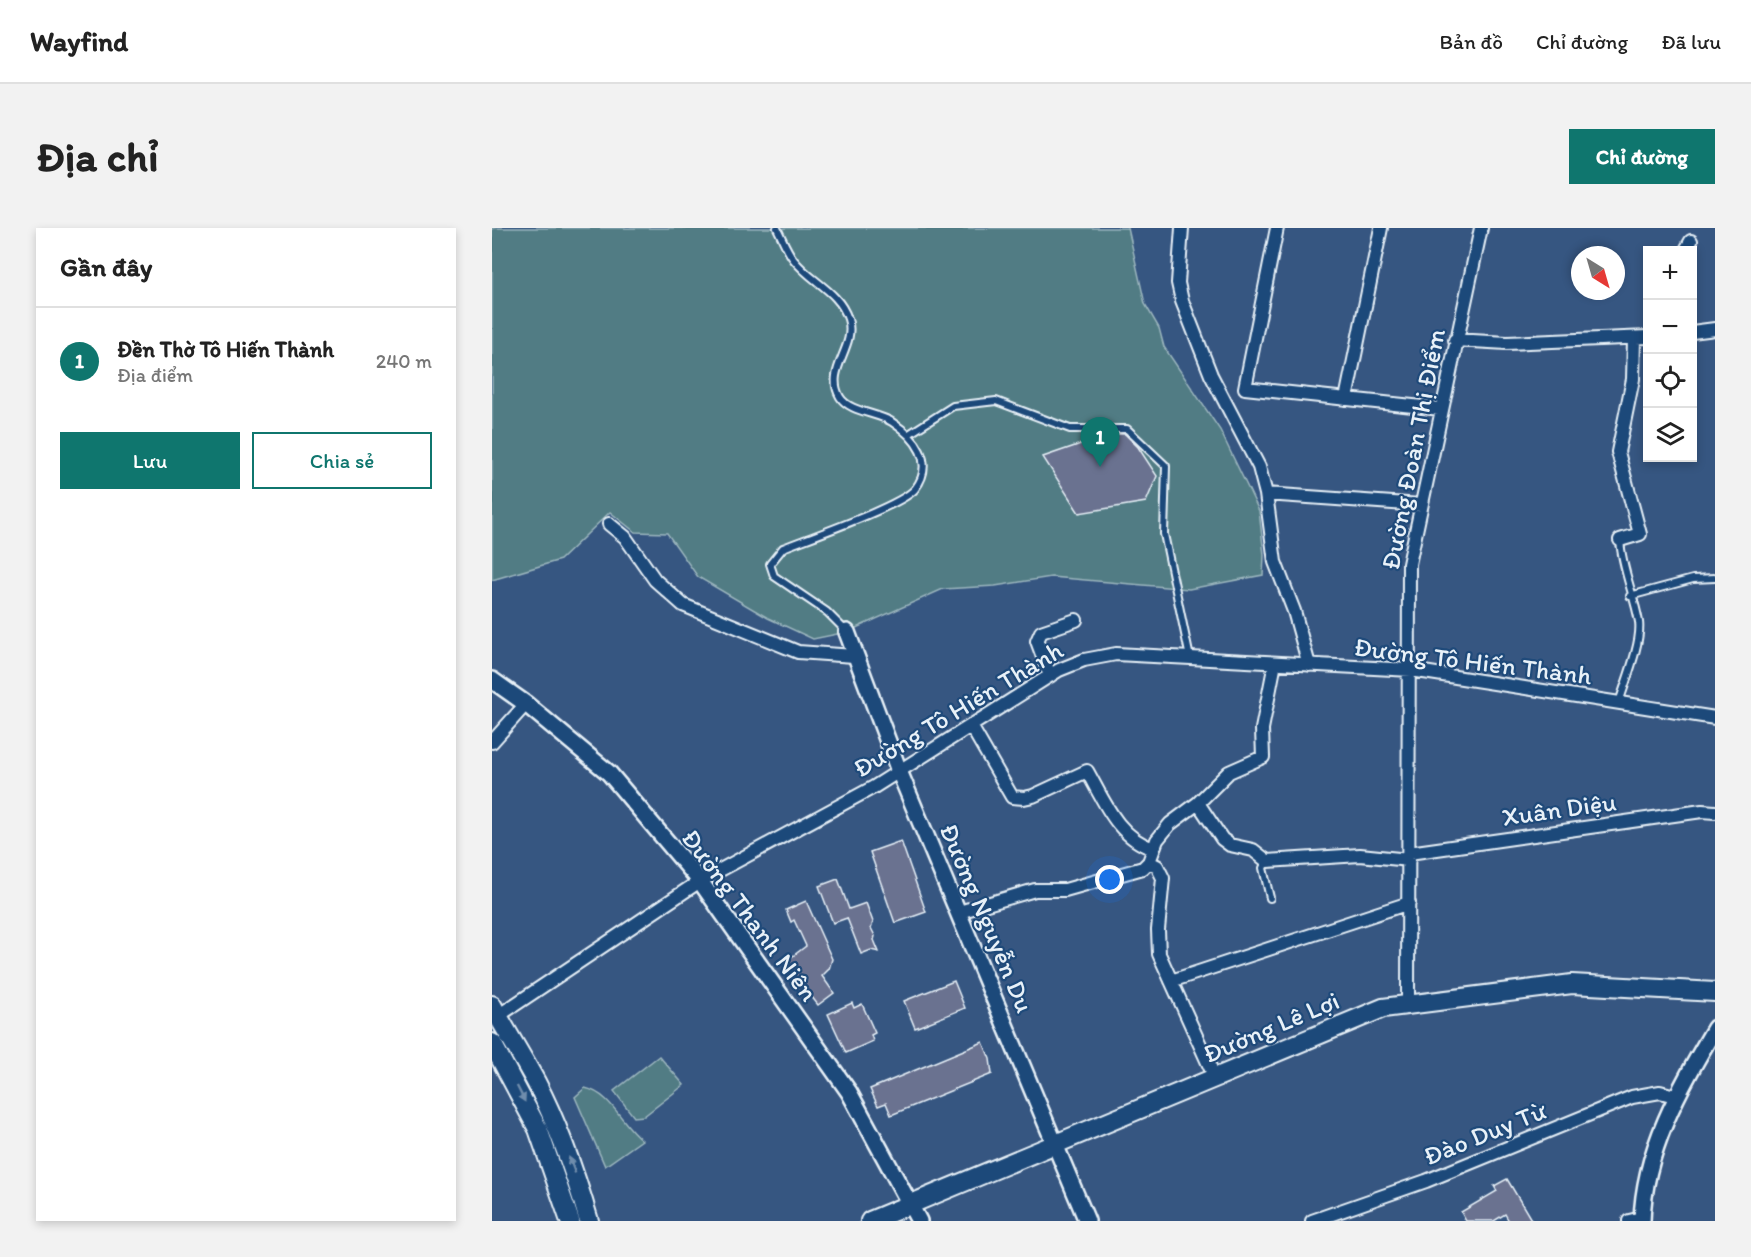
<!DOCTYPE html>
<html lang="vi">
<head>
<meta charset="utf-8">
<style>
	body { margin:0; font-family:Itim,sans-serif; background:#f2f2f2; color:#222 }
	.controls { position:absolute; right:18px; top:18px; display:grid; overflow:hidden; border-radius:0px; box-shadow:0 3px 9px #0003 }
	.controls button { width:54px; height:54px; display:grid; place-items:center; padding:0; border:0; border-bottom:2px solid #e0e0e0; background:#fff; color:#222; font:30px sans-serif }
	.compass { position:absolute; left:1079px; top:18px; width:54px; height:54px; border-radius:50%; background:#fff; box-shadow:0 3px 9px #0003; rotate:143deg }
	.you { position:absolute; left:618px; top:652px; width:21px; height:21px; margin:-15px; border:4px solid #fff; border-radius:50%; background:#1a73e8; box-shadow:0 0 0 9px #1a73e833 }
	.badge { display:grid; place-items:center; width:39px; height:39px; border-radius:50%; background:#0f766e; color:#fff; font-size:20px; font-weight:700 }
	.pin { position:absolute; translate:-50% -50px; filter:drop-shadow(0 2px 3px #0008) }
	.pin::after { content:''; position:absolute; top:32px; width:21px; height:18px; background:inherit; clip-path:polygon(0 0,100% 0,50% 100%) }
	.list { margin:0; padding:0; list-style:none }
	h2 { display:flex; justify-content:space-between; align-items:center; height:78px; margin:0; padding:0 24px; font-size:26px }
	h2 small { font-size:20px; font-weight:400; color:#767676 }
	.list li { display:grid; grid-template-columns:39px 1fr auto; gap:18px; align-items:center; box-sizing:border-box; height:108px; padding:0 24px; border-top:2px solid #e0e0e0 }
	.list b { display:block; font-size:22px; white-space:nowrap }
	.list p { margin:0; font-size:20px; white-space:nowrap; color:#767676 }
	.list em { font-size:20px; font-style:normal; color:#767676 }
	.actions { display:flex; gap:12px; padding:18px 24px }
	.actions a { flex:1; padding:14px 0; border:2px solid #0f766e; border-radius:0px; text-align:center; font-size:21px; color:#0f766e }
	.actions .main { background:#0f766e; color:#fff }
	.icon { flex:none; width:33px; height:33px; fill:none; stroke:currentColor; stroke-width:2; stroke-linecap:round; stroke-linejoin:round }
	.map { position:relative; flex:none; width:1223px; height:993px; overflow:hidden; border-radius:0px }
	header { display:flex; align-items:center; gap:36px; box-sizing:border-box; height:84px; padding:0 30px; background:#fff; border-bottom:2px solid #e0e0e0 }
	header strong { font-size:28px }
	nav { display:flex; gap:33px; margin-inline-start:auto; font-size:21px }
	.intro { display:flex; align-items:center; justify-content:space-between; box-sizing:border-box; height:144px; padding:0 36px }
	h1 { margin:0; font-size:42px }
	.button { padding:15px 27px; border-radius:0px; background:#0f766e; color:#fff; font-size:21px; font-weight:700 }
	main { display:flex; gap:36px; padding:0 36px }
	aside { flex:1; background:#fff; border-radius:0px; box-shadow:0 3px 9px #0003 }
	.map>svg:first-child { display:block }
	.green { fill:#517c84; stroke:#9cb6be; stroke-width:1.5 }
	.building { fill:#6b7290; stroke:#e8f1f8; stroke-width:1.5 }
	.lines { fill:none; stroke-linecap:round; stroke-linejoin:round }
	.service-casing { stroke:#e8f1f8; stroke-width:10 }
	.minor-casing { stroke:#e8f1f8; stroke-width:16 }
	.tertiary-casing { stroke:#e8f1f8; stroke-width:20 }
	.secondary-casing { stroke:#e8f1f8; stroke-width:22 }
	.service { stroke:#1f4a7a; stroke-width:6 }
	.minor { stroke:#1f4a7a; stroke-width:12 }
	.tertiary { stroke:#1f4a7a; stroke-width:15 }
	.secondary { stroke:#1f4a7a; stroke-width:18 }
	.oneway { fill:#6f8dac }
	.labels { text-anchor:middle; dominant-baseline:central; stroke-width:4.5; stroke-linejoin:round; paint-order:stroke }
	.street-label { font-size:26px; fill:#e8f1f8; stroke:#1f4a7a }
</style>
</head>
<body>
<header>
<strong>Wayfind</strong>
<nav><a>Bản đồ</a><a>Chỉ đường</a><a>Đã lưu</a></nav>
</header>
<div class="intro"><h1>Địa chỉ</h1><a class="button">Chỉ đường</a></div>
<main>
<aside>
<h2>Gần đây<small></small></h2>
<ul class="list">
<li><span class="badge">1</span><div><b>Đền Thờ Tô Hiến Thành</b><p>Địa điểm</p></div><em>240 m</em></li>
</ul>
<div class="actions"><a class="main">Lưu</a><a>Chia sẻ</a></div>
</aside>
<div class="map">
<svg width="1223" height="993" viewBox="0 0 1223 993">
	<rect width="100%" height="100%" fill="#365681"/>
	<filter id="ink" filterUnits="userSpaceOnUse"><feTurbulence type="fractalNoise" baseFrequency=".0167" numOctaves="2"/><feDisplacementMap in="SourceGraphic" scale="12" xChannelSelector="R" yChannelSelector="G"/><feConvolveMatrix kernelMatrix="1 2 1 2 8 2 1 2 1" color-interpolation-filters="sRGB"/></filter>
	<g filter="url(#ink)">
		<path class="green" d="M0,0H636L653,76L667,100L672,119L728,202L767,283L772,327L771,347L697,361L559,349L503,358L451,361L355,404L321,411L276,390L206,349L175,305L143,304L118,284L68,332L0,352Z
			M167,828L192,857L152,888L142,889L122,863Z
			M93,860C120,866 129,896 150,912L113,938L83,869Z"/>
		<path class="building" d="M618,206H633L646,219L665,248L654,274L587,285L551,229Z
			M409,613L434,684L403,695L378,624Z
			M346,651L357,681L374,675L381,694L379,700L383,708L382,712L387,724L379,722L369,726L355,690L341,695L327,658Z
			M314,673L340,731L337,741L330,748L342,765L326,777L309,755L307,757L293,734L314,718L302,692L299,694L294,682Z
			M462,753L473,780L423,800L412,773Z
			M360,775L362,780L370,776L383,805L379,807L381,813L354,825L336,786Z
			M491,814L498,831L500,846L399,887L394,875L386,878L378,861Z
			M1015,951L1040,993H1017L1013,986L1002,993H974L969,984L1005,963L1002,958Z"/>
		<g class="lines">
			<g class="service-casing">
				<path id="service" d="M285,0C290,10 295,23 302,32C319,54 347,63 356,91C365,119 332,142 348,169C357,184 386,185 400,194C423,209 444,234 423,261C409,278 316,310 291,320L278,336L282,348L335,384L355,404
					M417,206L461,178L504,173L578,201H635L674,238L672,306L698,430
					M1138,368L1201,351L1223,350
					M1127,475C1133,455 1150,414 1147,394C1142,366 1130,341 1128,312
					M775,633L771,640L778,670"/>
			</g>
			<g class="minor-casing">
				<path id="minor" d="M690,0L686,55L690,73L719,147L767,239L774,266L783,334L802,383L817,437
					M785,0L753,160L949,181
					M1194,22L1199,13
					M1200,104L1223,101
					M963,112L1015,115L1156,109
					M854,171L889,0
					M774,266L929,277
					M117,296L133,309L163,352L191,377L306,424L362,428
					M1128,312L1148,306L1126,224L1141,151L1142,111
					M558,448L545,413L549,404L584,392
					M479,498L520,569L532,570L541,568L595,543C612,573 626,610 662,621
					M0,514L34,476
					M706,575L730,611L738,617L761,622L775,633L868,627L917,632
					M917,625L1210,583L1223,584
					M657,634L665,638L671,650L666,702L667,726L723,850
					M467,684L543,662H573L651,640L657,634L665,612L678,596L706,575L737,544L771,529L770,501L783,435
					M679,753L917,675
					M916,777L917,336L989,0
					M6,788L208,653L382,559L567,442L592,432L624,426L919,442L1223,490
					M820,993L934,953L1140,869L1168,864L1183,868
					M1137,993L1150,990"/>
			</g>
			<g class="tertiary-casing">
				<path id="tertiary" d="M355,404L407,543L595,993
					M0,452L34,476L117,545L208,653L357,864L427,993
					M1150,993C1152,921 1188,860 1223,800"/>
			</g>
			<g class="secondary-casing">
				<path id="secondary" d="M0,777C14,803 30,828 44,854C67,898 83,945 97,993
					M0,815L46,901L78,993
					M378,993L891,780L1080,756L1223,764"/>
			</g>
			<use href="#service" class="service"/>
			<use href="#minor" class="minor"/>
			<use href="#tertiary" class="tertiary"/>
			<use href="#secondary" class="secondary"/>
		</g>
		<defs><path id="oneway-solid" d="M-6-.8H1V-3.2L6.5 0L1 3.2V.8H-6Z" transform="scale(1.5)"/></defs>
		<g class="oneway">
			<use href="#oneway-solid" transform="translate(29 866) rotate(63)"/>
			<use href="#oneway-solid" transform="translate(80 937) rotate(-111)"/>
		</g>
	</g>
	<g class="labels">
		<g class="street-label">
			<text transform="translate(921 221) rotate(-79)">Đường Đoàn Thị Điểm</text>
			<text transform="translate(981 433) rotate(7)">Đường Tô Hiến Thành</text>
			<text transform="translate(466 481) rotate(-31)">Đường Tô Hiến Thành</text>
			<text transform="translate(1067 581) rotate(-8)">Xuân Diệu</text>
			<text transform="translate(258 687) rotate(53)">Đường Thanh Niên</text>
			<text transform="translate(495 690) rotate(67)">Đường Nguyễn Du</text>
			<text transform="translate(779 799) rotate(-23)">Đường Lê Lợi</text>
			<text transform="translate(993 905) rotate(-22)">Đào Duy Từ</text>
		</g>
	</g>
</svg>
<div class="controls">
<button>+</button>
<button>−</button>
<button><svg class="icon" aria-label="locate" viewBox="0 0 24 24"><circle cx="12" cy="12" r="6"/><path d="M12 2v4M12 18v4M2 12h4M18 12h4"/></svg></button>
<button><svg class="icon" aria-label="layers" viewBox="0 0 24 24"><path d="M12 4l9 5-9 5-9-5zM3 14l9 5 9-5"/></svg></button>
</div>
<svg class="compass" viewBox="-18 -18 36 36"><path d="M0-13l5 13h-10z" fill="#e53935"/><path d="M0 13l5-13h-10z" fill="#767676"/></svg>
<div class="you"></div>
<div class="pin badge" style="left:608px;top:239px">1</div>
</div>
</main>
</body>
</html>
